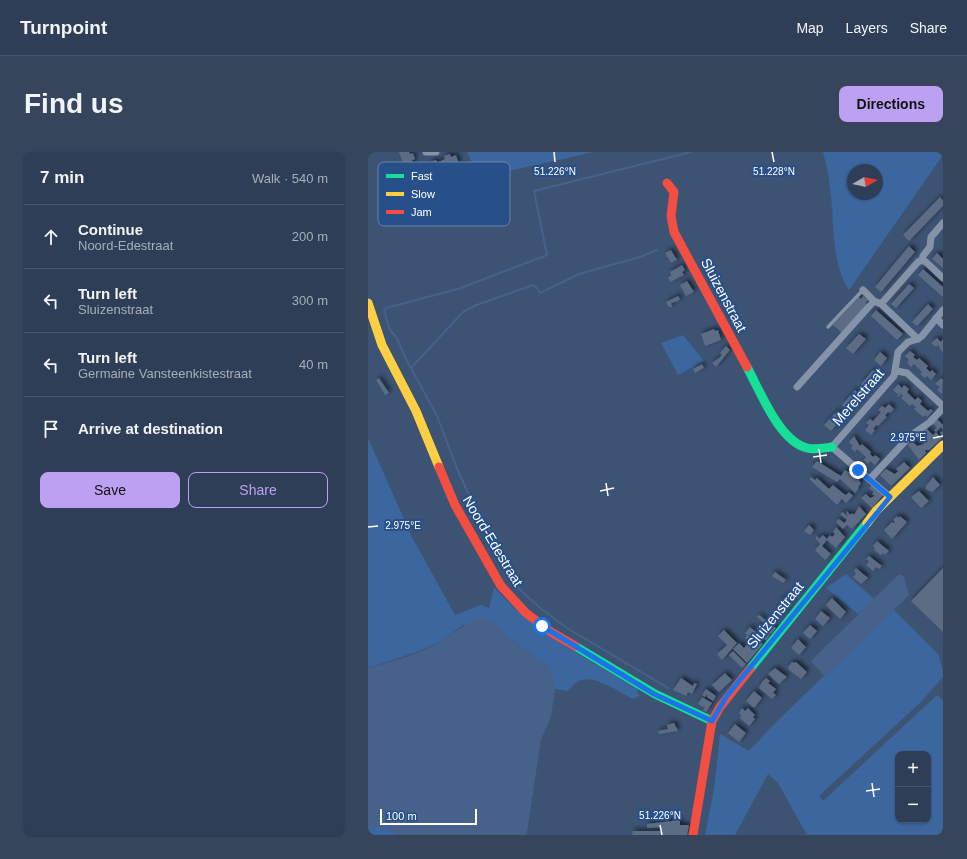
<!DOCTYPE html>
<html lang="en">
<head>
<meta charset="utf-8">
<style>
	body { margin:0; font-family:Arial,sans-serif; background:#36455c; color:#f1f3f6 }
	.controls { position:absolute; right:12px; bottom:12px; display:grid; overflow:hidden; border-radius:8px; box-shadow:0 1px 3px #0004 }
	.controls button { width:36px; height:36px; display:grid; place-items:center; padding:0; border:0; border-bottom:1px solid #49576c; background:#2e3e56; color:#f1f3f6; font:20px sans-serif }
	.compass { position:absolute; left:479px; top:12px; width:36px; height:36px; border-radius:50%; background:#2e3e56; box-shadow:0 1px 3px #0004; rotate:81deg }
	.scale { position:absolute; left:12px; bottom:10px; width:97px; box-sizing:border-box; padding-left:4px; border:2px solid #fff; border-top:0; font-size:11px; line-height:14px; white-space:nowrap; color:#fff; -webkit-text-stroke:3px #274f89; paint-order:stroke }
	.stop { position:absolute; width:12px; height:12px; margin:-9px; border:3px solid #1a73e8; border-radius:50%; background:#fff }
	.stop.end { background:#1a73e8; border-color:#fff; box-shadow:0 1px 4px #0008 }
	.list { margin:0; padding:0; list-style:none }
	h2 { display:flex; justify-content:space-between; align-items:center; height:52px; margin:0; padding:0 16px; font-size:17px }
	h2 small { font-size:13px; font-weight:400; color:#a7aeb9 }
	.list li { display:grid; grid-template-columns:26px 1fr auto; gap:12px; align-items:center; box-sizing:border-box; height:64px; padding:0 16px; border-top:1px solid #49576c }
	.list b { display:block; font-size:15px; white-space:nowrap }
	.list p { margin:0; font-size:13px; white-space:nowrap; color:#a7aeb9 }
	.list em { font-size:13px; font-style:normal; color:#a7aeb9 }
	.actions { display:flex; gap:8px; padding:12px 16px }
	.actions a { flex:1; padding:9px 0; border:1px solid #bca0f2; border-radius:8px; text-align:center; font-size:14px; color:#bca0f2 }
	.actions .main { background:#bca0f2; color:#111 }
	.icon { flex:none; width:22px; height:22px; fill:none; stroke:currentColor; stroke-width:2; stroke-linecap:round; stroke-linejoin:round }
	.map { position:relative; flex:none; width:575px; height:683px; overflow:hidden; border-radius:8px }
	header { display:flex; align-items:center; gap:24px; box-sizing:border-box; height:56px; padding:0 20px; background:#2e3e56; border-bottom:1px solid #49576c }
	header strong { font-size:19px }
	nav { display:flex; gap:22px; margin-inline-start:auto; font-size:14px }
	.intro { display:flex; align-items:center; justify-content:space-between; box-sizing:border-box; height:96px; padding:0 24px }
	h1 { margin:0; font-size:28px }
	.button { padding:10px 18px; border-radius:8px; background:#bca0f2; color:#111; font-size:14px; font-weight:700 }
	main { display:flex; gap:24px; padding:0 24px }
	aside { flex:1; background:#2e3e56; border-radius:8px; box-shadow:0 1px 3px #0004 }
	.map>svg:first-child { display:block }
	.green { fill:#3c669e; fill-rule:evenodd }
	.water { fill:#46628a }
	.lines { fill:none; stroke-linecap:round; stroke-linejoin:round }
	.stream { stroke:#46628a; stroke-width:2 }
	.building { fill:#5b6c85; filter:url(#shadow) }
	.lane { stroke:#8493a8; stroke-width:3.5 }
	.street { stroke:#8493a8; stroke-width:7 }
	.fast { stroke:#16e098; stroke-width:9 }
	.slow { stroke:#ffcf43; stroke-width:9 }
	.jam { stroke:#f24e42; stroke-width:9 }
	.route { stroke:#1a73e8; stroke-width:5 }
	.ticks { fill:none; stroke:#fff; stroke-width:1.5 }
	.labels { text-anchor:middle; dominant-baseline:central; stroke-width:4; stroke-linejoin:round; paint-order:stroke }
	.street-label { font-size:14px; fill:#fff; stroke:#274f89 }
	.key { fill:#274f89; stroke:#6884ac; stroke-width:1 }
	.key-label { font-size:11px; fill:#fff }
	.ticks-label { font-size:10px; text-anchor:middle; fill:#fff; stroke:#274f89; stroke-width:4; stroke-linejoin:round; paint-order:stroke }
</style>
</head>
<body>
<header>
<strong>Turnpoint</strong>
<nav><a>Map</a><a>Layers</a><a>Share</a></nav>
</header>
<div class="intro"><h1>Find us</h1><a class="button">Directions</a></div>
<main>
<aside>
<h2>7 min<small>Walk · 540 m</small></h2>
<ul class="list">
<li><svg class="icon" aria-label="ahead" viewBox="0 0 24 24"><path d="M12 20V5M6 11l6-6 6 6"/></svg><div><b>Continue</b><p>Noord-Edestraat</p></div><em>200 m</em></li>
<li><svg class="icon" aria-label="left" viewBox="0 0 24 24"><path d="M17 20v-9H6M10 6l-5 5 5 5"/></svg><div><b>Turn left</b><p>Sluizenstraat</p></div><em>300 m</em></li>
<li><svg class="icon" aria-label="left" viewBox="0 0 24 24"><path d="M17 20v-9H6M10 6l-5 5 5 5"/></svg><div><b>Turn left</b><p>Germaine Vansteenkistestraat</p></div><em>40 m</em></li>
<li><svg class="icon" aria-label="arrive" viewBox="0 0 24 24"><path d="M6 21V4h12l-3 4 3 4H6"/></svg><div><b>Arrive at destination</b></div></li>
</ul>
<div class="actions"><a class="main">Save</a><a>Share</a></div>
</aside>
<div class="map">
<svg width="575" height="683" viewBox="0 0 575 683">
	<defs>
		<filter id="shadow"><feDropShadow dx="2.5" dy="-2.5" stdDeviation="2" flood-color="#0009"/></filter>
	</defs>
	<rect width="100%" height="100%" fill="#3d5373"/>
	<path class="green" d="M99,0H226L146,18L109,22Z
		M455,0H575V3L481,138C462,110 467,69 462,36C461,24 458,12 455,0ZM485,18H509V42H485Z
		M315,183L336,209L310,223L293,191Z
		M0,286L44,385L87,463L113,453L121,456L126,435C165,480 218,506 269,536L271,544L265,547C251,540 223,520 209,530C205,532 202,537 200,539L187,537L181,515L141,486L123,468L95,473L72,490L49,500L0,516Z
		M478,422L506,447L490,462L458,436Z
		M525,457L570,502L575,519V525L554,549L451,644L455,649L569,543L575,548V683H439L410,631L400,622L367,683H337L346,637L352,582L381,599L403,575ZM530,602H560V668H530Z
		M10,674L18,675L32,683H0V675Z"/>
	<path class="water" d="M530,423H532L536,425L541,443L457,525L443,509Z
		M109,466L123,468L141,486L181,515L187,537L183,565L173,587L159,681L157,683H32L18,675H0V516C24,509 51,503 73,489C85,481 96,473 109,466Z"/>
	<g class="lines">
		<path class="stream" d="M43,216L95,160L106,154L165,133L168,135L172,141L211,122L272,105L289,98
			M300,536L199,476L172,456L151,437L144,427L121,377L102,345L90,319L69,264L37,205L29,186L22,178L16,159L18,156L90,137L179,103L166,39L323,0"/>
	</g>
	<path class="building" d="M31,0H41L42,2L45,1L47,7L44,8L46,13L37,16Z
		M82,2L83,5L88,3L91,12L80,16L81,19L78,20L77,18L62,23L59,15L63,13L62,10L68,8L69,11L77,7L76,4Z
		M572,45L575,48V54L541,89L535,83Z
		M541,94L547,100L513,140L507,135Z
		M303,98L309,108L303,111L297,101Z
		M569,101L575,107V116L564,107Z
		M314,113L317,118L314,120L316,123L302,130L300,125L303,124L302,120Z
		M555,117L575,135V145L550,123Z
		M319,129L326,140L318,144L312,133Z
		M541,132L546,136L528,156L523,152Z
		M310,144L312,147L310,149L303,151L304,155H301L298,150Z
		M495,144L500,148L498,151L499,153L474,181L465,173L491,145L493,147Z
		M560,152L565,157L549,174L544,170Z
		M508,158L535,182L529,188L503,164Z
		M346,177L347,179L350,178L353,188L337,194L333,182Z
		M491,182L498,187L485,202L478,196Z
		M569,186L573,190L575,187V201L570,193L568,195L563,191Z
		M358,194L362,198L348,215L344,211L351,206L354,203L352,201Z
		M542,199L547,203L545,205L549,208L551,206L560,214L558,216L562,220L564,218L568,222L563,228L559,224L557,226L552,222L554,220L546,212L543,215L539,211L541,208L537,204Z
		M512,200L519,206L513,214L506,208Z
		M334,212L336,216L327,221L325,217Z
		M505,218L512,224L499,238L493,232Z
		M11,226L21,241L17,243L8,228Z
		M573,226L575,228L574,242L569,238L572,235L567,232Z
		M530,232L534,236L536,233L541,237L539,240L547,248L550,245L554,249L552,252L560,259L563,257L565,259L559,265L557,263L555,265L546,257L548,255L544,252L542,254L533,246L535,244L533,242L530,245L529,244L532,241L529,242L525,238Z
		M487,238L494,244L481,259L474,253Z
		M521,252L526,257L522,261L520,260L517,264L519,265L510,274L508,273L507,275L505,277L507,278L503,283L497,278L501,273L498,271L502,267L505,269L513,260L510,258L514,254L517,256Z
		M469,259L476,264L463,279L456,273Z
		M569,267L575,273V278L573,275L568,280L566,278L569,276L565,271Z
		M563,273L559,277L565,283L568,280L572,285L574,283L572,281L575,279V285L561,298H557L558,301L551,308L540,293L544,289L549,294L556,292L549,283Z
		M486,284L492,294L494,292L503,300L502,302L504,304L506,305L507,303L512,307L507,313L502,309L500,312L496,308L498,305L489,297L487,300L483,296L485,294L481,290Z
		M449,309L473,324L477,318L488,324L492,327L491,329L493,331L490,335L491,336L487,341L472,327L469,330L444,315Z
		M536,310L542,316L523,334L512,323L518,317L527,322L530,319L528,317Z
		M443,325L447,328L449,326L461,337L465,333L476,342L478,343L481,340L485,344L478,351L474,347L469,353L441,327Z
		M565,325L572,333L564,340L558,337V334Z
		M504,333L515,343L504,356L493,346L498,342L502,346L507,344L504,342L506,340L501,336Z
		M551,339L561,349L553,356L543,345Z
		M491,354L498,362L484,377L479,373L475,377L468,370L471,367L476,371L479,368L472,362L475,360L480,365L478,361L479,359L482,363L484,361L486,363Z
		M529,364L531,366L532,364L539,370L524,387L516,378L524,370L526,371L527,370L525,368Z
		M441,373L446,378L442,383L436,379Z
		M468,375L477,385L468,396L459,388L454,394L463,402L457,408L447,398L452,392L447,386L449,384L451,387L455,383L459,387L462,383L464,385L467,382L465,380Z
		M509,389L521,399L517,403L515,401L513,403L506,398L507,396L505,394Z
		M501,404L514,414L511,417L508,415L505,419L498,413L501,409L498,407Z
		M488,416L500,426L493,432L485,425L488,422L486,419Z
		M575,416V480L543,449Z
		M407,420L418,428L415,431L404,424Z
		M419,443L425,447L417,456L419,458L412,462L407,458L414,452L411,450L413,447L415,448Z
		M464,446L478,460L472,467L458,453Z
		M453,459L462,466L455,474L447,467Z
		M391,463L408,476L403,482H400L402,483L398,488L390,483L393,480L389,477L391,473L397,478L398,476L394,473L396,471L389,465Z
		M442,473L449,479L442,487L435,481Z
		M382,475L388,480L386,482L384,481L381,484L377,481Z
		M356,478L369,491L354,508L349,502L359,493L350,484Z
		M379,483L387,490L389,487L395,492L379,511L365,497L371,491L376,496L381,490L377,486Z
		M430,487L438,495L431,503L423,496Z
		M365,499L378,512L374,516L361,503Z
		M424,510L426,511L428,510L439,520L433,527L421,518L420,515Z
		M407,516L419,525L411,532L400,522Z
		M357,521L364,528L351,540L344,533Z
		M313,526L325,534L326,531L329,532L324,542L320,540L318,544L305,538Z
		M398,526L402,529L400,531L408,537L405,541L408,543L404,547L391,536L394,530Z
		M338,537L348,544L345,549L339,545V542L337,545L334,543Z
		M386,539L394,546L386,556L378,549Z
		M334,545L344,551L338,560L335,558L337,556L330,552Z
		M374,556L377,559L380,556L387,563L385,565L387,567L381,574L372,566L373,563L371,561Z
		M306,571L310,579L291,582L290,579L300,577L299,573Z
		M367,572L378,581L371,590L360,581Z
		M312,668V673H321L319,683H264L265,679H293V675L279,676V672Z"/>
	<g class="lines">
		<path class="lane" d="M460,175L495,138"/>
		<path class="street" d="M58,0H68
			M554,108L555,104L562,95L563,85L575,71
			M495,138L506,149L513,152L550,187
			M513,152L550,110L554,108L558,110L575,126
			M568,166L575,173
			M529,219L539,221L575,254
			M429,235L506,149
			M502,327L542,284L562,270L575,256
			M522,345L464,295L526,224L530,200L540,190L550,187L554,184L575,158"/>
		<path class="fast" d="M379,215C392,239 411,289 439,296C447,298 456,296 464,295
			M207,494L287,542L344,569
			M382,517L499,371"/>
		<path class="slow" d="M0,151L14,193L48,259L71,315
			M499,371L508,359L575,293"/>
		<path class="jam" d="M299,31L306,40L303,64L306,80L379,215
			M71,315L87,353L133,434L158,461L183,480L207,494
			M325,683L344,569L352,555L382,517"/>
	</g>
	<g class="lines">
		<path class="route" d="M174,474L286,542L344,569L358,545L522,345L490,318"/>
	</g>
	<path class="ticks" d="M186,0L187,10M404,0L406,10M565,286L575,284M451,297L453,311M445,305L459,303M238,331L240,344M232,339L246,336M0,375L10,374M504,631L506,645M498,639L512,637M292,673L294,683"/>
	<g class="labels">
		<g class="street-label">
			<text transform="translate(356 143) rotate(62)">Sluizenstraat</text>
			<text transform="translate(490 245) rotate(-49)">Merelstraat</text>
			<text transform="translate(125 389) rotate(59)">Noord-Edestraat</text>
			<text transform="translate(407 463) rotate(-51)">Sluizenstraat</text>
		</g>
	</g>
	<rect x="10" y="10" width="132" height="64" rx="6" class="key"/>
	<rect x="18" y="22" width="18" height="4" fill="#16e098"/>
	<rect x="18" y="40" width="18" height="4" fill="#ffcf43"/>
	<rect x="18" y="58" width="18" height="4" fill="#f24e42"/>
	<g class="key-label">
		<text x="43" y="28">Fast</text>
		<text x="43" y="46">Slow</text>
		<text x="43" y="64">Jam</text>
	</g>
	<g class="ticks-label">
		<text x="187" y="23">51.226°N</text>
		<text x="406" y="23">51.228°N</text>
		<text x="540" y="289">2.975°E</text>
		<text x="35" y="377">2.975°E</text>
		<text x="292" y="667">51.226°N</text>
	</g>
</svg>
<div class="controls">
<button>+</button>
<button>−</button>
</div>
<svg class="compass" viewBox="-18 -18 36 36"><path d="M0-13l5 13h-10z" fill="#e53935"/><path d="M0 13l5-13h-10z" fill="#a7aeb9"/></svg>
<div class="scale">100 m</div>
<div class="stop" style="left:174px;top:474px"></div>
<div class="stop end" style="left:490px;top:318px"></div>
</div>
</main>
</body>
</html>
